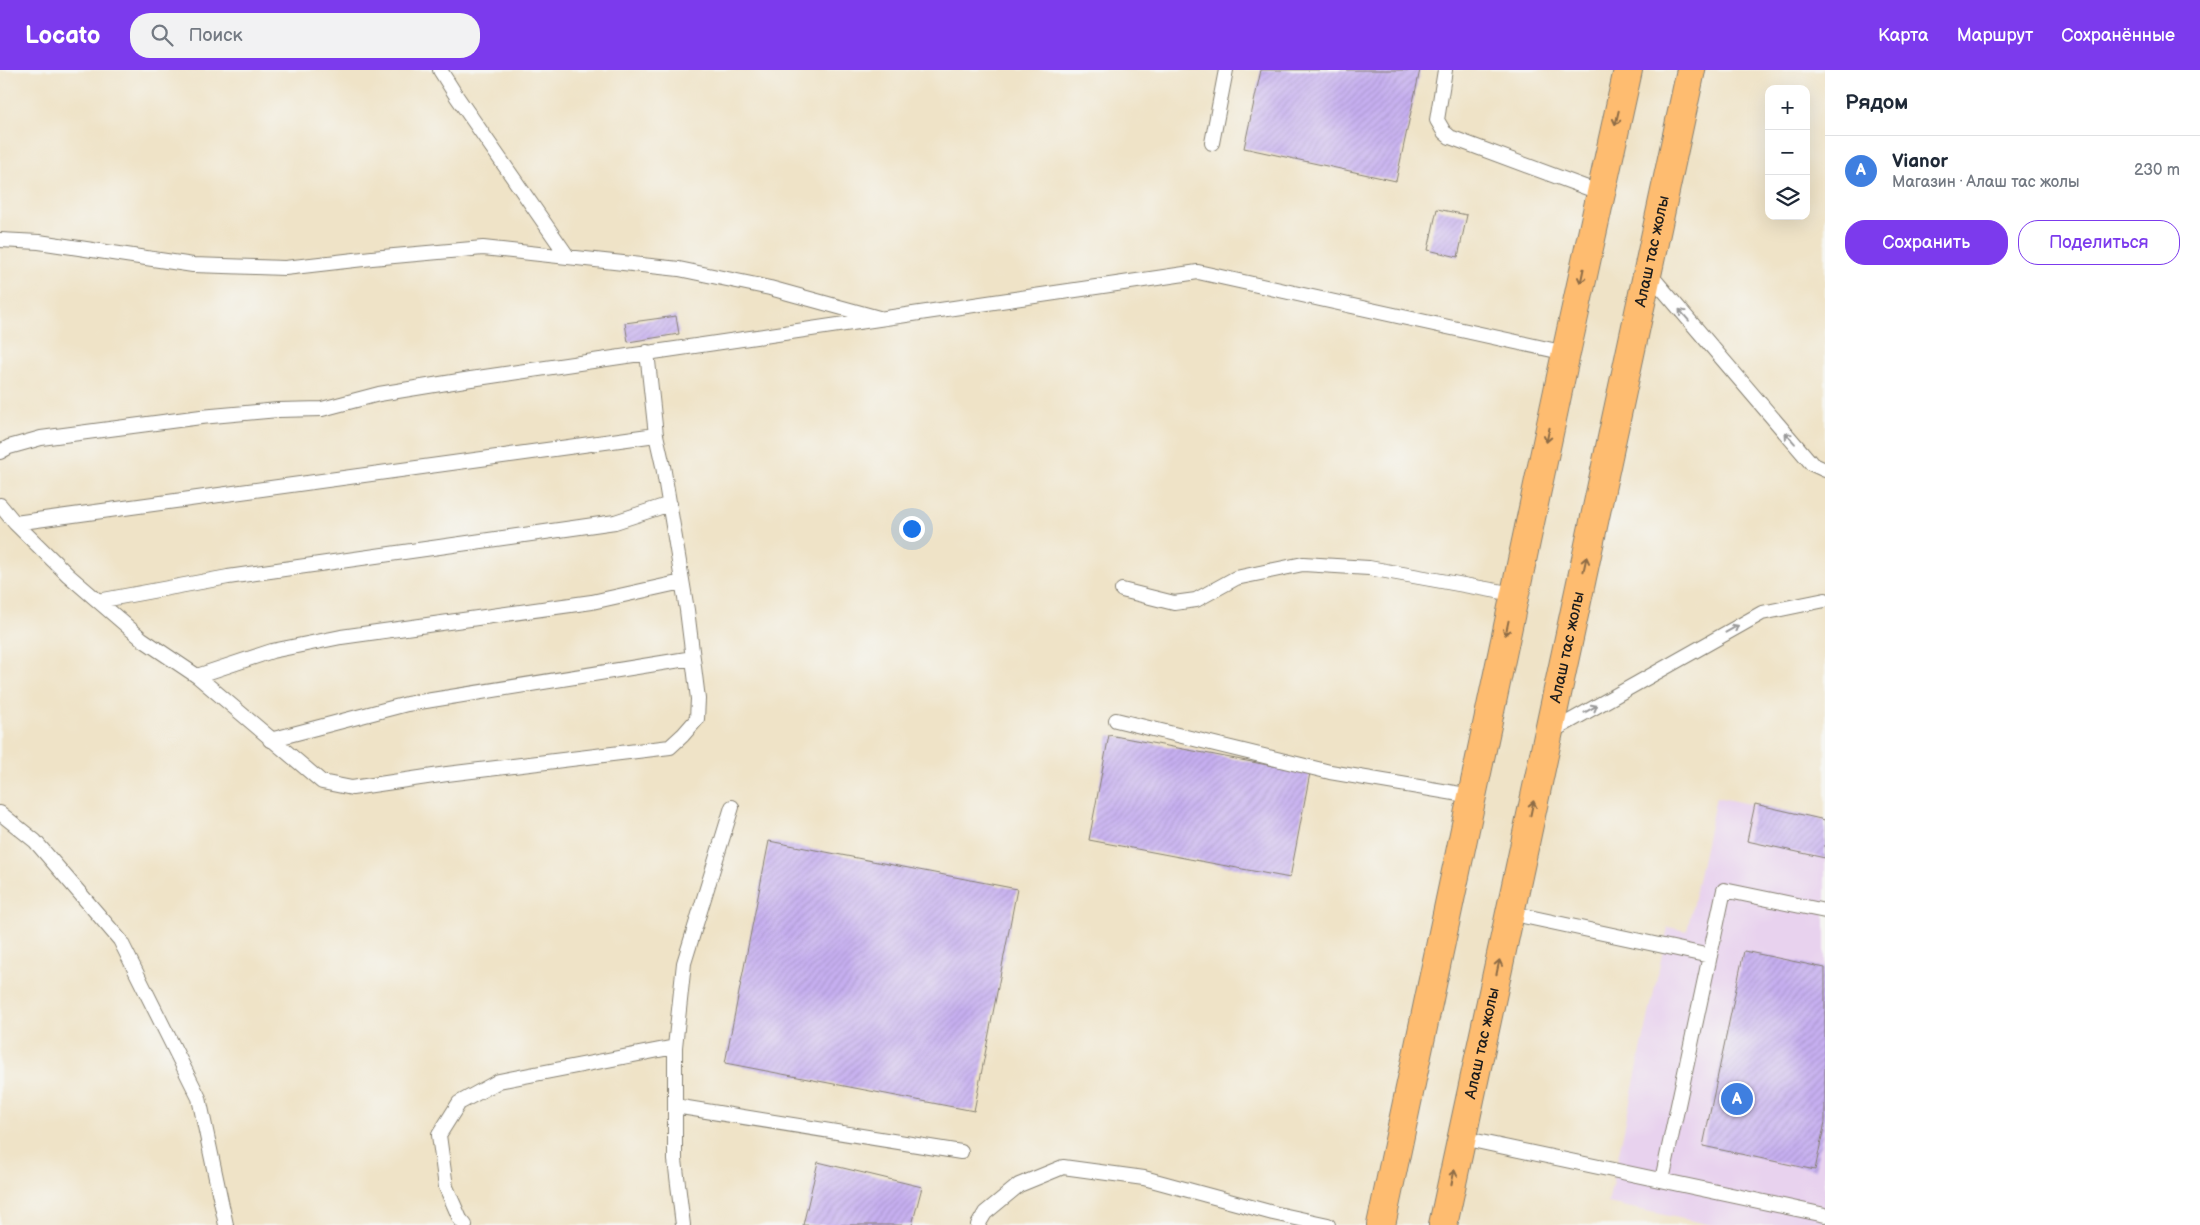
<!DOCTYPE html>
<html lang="ru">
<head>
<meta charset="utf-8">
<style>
	body { margin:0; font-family:"Balsamiq Sans",sans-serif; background:#f2f2f3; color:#1f2937 }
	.controls { position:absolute; right:15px; top:15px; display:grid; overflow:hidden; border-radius:10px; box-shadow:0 5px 20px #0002 }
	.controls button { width:45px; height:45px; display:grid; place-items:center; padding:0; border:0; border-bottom:1px solid #e0e1e3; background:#fff; color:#1f2937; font:25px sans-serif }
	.you { position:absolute; left:911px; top:458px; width:18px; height:18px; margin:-12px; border:4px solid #fff; border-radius:50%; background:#1a73e8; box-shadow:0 0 0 8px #1a73e833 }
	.badge { display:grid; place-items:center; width:32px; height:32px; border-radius:50%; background:#7c3aed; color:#fff; font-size:16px; font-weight:700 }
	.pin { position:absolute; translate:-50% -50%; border:2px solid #fff; box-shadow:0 1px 5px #0006 }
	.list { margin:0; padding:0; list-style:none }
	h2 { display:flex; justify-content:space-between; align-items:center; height:65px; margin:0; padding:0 20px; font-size:21px }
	h2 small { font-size:16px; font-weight:400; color:#747a83 }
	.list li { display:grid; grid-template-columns:32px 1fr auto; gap:15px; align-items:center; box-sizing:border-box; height:70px; padding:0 20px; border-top:1px solid #e0e1e3 }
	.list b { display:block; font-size:19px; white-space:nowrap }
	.list p { margin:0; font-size:16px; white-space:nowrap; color:#747a83 }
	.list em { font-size:16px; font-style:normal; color:#747a83 }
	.actions { display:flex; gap:10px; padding:15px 20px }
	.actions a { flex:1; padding:11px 0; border:1px solid #7c3aed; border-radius:20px; text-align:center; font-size:18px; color:#7c3aed }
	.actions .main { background:#7c3aed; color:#fff }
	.icon { flex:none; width:28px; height:28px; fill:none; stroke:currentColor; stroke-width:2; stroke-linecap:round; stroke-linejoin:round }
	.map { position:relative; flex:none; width:1825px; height:1155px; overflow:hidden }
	header { display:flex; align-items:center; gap:30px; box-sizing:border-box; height:70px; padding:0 25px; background:#7c3aed; color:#fff }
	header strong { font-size:24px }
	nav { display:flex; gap:28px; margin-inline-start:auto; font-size:18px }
	.search { width:350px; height:45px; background:#f2f2f3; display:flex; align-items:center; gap:12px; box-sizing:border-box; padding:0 18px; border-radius:20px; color:#747a83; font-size:19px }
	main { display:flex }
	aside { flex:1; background:#fff }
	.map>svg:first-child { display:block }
	.built { fill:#e8d2ee }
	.building { fill:url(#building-hatch) }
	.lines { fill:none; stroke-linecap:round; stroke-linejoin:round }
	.service-casing { stroke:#868072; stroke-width:16 }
	.primary-casing { stroke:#868072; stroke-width:30 }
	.service { stroke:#fff; stroke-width:14 }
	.primary { stroke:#febc70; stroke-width:28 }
	.oneway { stroke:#8d6c46 }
	.oneway2 { stroke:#999 }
	.labels { text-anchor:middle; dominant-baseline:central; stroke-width:4.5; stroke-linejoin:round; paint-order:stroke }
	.street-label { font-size:16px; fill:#1c1c1c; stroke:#f6f6f2 }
</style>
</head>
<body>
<header>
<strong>Locato</strong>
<div class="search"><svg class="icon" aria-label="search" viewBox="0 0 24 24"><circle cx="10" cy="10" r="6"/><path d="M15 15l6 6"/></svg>Поиск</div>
<nav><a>Карта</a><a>Маршрут</a><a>Сохранённые</a></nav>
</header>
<main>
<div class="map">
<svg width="1825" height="1155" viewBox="0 0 1825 1155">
	<defs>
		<pattern id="building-hatch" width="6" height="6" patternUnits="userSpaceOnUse" patternTransform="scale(1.25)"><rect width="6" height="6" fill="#c6aff0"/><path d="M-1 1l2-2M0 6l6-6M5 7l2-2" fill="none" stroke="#aa96cd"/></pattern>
	</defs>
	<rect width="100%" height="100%" fill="#f6f6f2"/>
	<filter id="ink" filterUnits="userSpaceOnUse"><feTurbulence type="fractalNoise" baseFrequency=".02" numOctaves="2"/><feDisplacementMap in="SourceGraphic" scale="10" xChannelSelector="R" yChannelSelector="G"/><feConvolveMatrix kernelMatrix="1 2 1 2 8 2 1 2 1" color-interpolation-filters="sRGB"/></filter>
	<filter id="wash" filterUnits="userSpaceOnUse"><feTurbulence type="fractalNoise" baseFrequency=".0096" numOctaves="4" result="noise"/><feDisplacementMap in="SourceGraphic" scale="20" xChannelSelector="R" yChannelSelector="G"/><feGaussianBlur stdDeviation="1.12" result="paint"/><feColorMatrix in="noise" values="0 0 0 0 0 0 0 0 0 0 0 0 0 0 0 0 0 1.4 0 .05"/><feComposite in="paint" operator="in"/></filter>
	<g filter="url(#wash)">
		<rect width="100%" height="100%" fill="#efe3c7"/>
		<path class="built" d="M1716,727L1825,750V1155H1712L1608,1133L1668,857L1687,861Z"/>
		<g id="blocks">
			<path class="building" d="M1261,0H1420L1396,111L1244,78Z
				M1437,139L1467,145L1458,187L1428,180Z
				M676,246L679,264L628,272L625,253Z
				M1109,665L1310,703L1290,808L1089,770Z
				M1755,734L1825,750V788L1747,771Z
				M769,771L1017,819L974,1041L725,993Z
				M1744,881L1825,898V1052L1815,1100L1703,1076Z
				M818,1092L922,1117L912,1155H803Z"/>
		</g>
	</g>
	<g filter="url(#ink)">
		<use href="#blocks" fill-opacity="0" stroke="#868072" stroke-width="1"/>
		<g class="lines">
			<g class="service-casing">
				<path id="service" d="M440,0L457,27L568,187
					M1445,0L1437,50L1444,62L1450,67L1601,123
					M1212,73L1226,0
					M0,170L39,172L193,195L285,198L372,188L483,178L679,199L770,218L879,248
					M1648,202L1812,394L1825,400
					M0,382L9,377L41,368L201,347L278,340L322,339L379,324L471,309L1198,202L1566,283
					M0,435L15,453L68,505L142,569L197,606L322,712L352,718L447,704L670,677L683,665L697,649L698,629L687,540L663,396L656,365L647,282
					M15,453L656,365
					M1122,520L1174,533L1196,530L1236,508L1303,494L1369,498L1514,524
					M98,531L228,507L615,452L670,434
					M197,606L272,581L341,567L592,532L682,512
					M1116,650L1330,702L1472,726
					M1549,663L1762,543L1825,530
					M270,670L407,634L693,588
					M0,743L35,771L120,870L199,1028L226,1155
					M1510,843L1710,886
					M675,1036L961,1082
					M1462,1068L1825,1145
					M1662,1110L1724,820L1825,841
					M465,1155L460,1149L446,1117L439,1065L459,1033L499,1011L675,977
					M683,1155L675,1090V977L684,893L732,737
					M978,1155L985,1143L1019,1115L1063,1097L1144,1108L1273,1143L1328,1155"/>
			</g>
			<g class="primary-casing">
				<g id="primary">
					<path d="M1381,1155L1566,283L1628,0"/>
					<path id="s1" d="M1443,1155L1691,0"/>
				</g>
			</g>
			<use href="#service" class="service"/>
			<use href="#primary" class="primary"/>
		</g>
		<defs><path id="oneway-shaft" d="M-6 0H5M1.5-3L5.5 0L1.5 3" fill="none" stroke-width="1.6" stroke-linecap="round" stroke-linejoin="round" transform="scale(1.25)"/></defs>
		<g class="oneway">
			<use href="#oneway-shaft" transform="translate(1617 48) rotate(103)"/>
			<use href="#oneway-shaft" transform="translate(1582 206) rotate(102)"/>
			<use href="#oneway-shaft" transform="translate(1548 365) rotate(102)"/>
			<use href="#oneway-shaft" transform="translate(1585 494) rotate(-78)"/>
			<use href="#oneway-shaft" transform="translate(1507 558) rotate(102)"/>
			<use href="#oneway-shaft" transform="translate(1532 738) rotate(-78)"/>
			<use href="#oneway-shaft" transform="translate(1498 897) rotate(-78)"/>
			<use href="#oneway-shaft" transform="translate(1453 1107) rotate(-78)"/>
		</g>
		<g class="oneway2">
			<use href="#oneway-shaft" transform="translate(1684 245) rotate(-131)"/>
			<use href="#oneway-shaft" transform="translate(1790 368) rotate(-131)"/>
			<use href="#oneway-shaft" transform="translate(1732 559) rotate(-29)"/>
			<use href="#oneway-shaft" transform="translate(1591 639) rotate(-29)"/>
		</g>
	</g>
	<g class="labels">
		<g class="street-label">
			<text stroke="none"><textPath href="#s1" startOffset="996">Алаш тас жолы</textPath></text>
			<text stroke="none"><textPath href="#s1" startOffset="591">Алаш тас жолы</textPath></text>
			<text stroke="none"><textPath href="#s1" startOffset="186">Алаш тас жолы</textPath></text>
		</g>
	</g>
</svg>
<div class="controls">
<button>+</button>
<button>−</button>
<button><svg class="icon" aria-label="layers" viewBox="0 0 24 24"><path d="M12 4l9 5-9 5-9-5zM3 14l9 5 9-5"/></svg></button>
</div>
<div class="you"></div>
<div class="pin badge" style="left:1737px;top:1029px;background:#3f7fe0">A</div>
</div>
<aside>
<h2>Рядом<small></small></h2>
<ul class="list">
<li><span class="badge" style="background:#3f7fe0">A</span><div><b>Vianor</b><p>Магазин · Алаш тас жолы</p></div><em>230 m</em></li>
</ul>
<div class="actions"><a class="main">Сохранить</a><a>Поделиться</a></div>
</aside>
</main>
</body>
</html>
